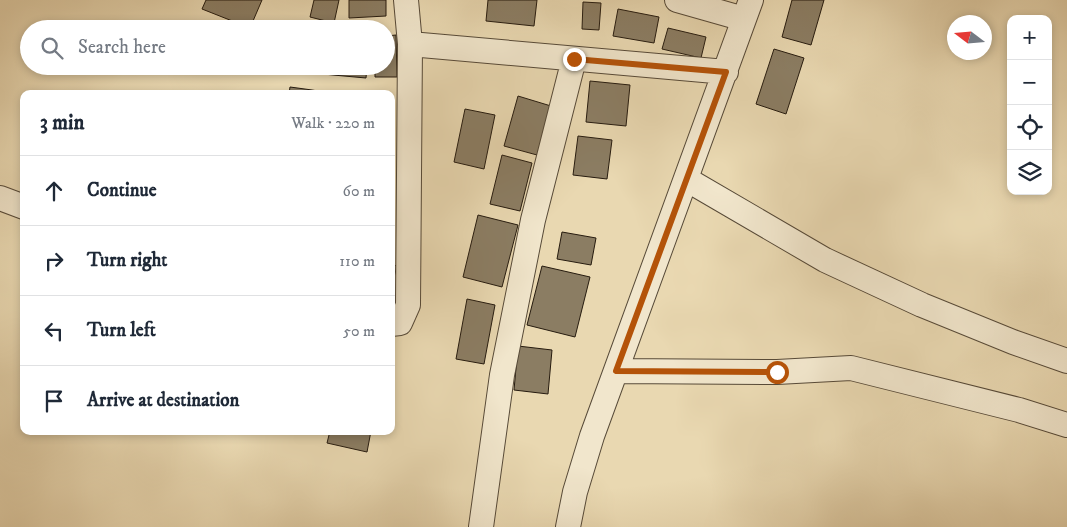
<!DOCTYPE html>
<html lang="en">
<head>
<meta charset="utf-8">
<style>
	body { margin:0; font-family:"IM FELL DW Pica",serif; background:#f2f2f3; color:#1f2937 }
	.controls { position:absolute; right:15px; top:15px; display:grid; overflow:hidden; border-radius:10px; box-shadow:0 2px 8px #0003 }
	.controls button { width:45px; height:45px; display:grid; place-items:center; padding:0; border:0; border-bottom:1px solid #e0e1e3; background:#fff; color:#1f2937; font:25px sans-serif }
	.compass { position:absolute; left:947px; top:15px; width:45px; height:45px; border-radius:50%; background:#fff; box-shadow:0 2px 8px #0003; rotate:286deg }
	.stop { position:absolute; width:15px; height:15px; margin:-11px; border:4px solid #b45309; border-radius:50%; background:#fff }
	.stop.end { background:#b45309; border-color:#fff; box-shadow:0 1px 5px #0008 }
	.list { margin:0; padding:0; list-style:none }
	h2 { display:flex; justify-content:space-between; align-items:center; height:65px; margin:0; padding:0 20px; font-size:21px }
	h2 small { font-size:16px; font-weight:400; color:#747a83 }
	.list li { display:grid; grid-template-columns:32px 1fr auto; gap:15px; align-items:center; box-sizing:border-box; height:70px; padding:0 20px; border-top:1px solid #e0e1e3 }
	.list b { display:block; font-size:19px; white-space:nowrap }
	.list em { font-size:16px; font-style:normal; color:#747a83 }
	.icon { flex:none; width:28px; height:28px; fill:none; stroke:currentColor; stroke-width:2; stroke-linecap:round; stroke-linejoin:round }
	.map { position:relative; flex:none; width:1067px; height:527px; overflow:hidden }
	.search { position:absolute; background:#fff; box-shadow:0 2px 8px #0003; left:20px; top:20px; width:375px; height:55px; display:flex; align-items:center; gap:12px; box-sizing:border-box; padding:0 18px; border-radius:28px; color:#747a83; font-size:19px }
	.panel { position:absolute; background:#fff; box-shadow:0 2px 8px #0003; left:20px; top:90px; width:375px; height:345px; border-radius:10px }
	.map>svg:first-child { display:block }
	.building { fill:#8b7d63; stroke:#261b0f }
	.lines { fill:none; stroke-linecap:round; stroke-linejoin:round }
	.minor-casing { stroke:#574a38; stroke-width:26 }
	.minor { stroke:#f1e6cc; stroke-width:24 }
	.route { stroke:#b45309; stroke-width:6 }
</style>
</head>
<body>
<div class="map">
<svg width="1067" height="527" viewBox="0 0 1067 527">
	<rect width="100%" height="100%" fill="#e9d8b1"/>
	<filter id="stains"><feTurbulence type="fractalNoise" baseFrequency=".004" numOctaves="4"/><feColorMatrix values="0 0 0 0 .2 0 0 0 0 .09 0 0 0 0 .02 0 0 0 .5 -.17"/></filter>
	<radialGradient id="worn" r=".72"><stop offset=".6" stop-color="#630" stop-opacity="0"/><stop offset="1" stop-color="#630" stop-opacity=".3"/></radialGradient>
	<path class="building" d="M206,0H262L250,28L202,9Z
		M314,0H339L334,23L310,17Z
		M349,0H386V16L349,18Z
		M488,0H537L534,26L486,21Z
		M792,0H824L811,45L782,37Z
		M583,2L601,3L599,30L582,29Z
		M618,9L659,17L654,43L613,36Z
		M668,28L706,37L701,58L662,49Z
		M396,35L397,77H375V66H386V36Z
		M774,49L804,58L786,114L756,104Z
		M304,66H333V75L304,72Z
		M333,66H367L366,78L333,75Z
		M590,81L630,85L626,126L586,122Z
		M290,87L312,90L311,94H289Z
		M312,90L336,94H311Z
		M518,96L551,106L537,155L504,146Z
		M465,109L495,115L484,169L454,162Z
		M578,136L612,140L607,179L573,175Z
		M502,155L532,163L520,211L490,204Z
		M478,215L518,225L502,287L463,277Z
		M562,232L596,238L591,265L557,259Z
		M391,264L397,266L391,289Z
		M542,266L590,277L575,337L527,325Z
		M467,299L495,305L484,364L456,359Z
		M518,346L552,350L548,394L514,390Z
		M330,431H371L367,452L327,443Z"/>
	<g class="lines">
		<g class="minor-casing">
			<path id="minor" d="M677,0L744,19
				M410,44L726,72
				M686,179L825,260L922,305L1013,342L1067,361
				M0,198L24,207
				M391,324L400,323L408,305L410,44L406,0
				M616,371L777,372L851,368L1019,410L1067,425
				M481,527L502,375L533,220L574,59
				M568,527L575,492L592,436L751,0"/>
		</g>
		<use href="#minor" class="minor"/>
	</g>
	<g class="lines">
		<path class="route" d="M574,59L726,72L616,371L777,372"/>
	</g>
	<rect width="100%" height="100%" filter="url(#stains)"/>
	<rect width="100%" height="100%" fill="url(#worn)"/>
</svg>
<div class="controls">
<button>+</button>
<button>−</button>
<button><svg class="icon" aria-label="locate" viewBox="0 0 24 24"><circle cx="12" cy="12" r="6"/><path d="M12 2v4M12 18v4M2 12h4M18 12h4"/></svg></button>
<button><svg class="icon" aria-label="layers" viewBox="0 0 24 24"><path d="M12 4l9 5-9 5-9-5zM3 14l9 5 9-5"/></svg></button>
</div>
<svg class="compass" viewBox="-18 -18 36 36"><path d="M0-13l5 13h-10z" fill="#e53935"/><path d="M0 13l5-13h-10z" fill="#747a83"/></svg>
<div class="stop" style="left:777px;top:372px"></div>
<div class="stop end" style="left:574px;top:59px"></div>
<div class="search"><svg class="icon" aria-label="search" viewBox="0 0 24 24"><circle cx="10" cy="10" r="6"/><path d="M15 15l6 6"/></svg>Search here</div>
<section class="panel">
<h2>3 min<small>Walk · 220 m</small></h2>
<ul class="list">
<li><svg class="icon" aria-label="ahead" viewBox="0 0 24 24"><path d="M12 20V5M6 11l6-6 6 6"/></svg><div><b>Continue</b></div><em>60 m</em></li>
<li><svg class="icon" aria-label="right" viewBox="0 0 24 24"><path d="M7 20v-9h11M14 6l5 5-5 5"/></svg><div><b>Turn right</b></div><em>110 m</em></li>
<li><svg class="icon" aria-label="left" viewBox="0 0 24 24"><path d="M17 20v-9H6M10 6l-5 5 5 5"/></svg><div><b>Turn left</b></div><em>50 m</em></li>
<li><svg class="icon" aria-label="arrive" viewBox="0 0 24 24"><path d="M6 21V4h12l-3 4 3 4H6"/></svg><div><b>Arrive at destination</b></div></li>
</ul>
</section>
</div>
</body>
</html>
